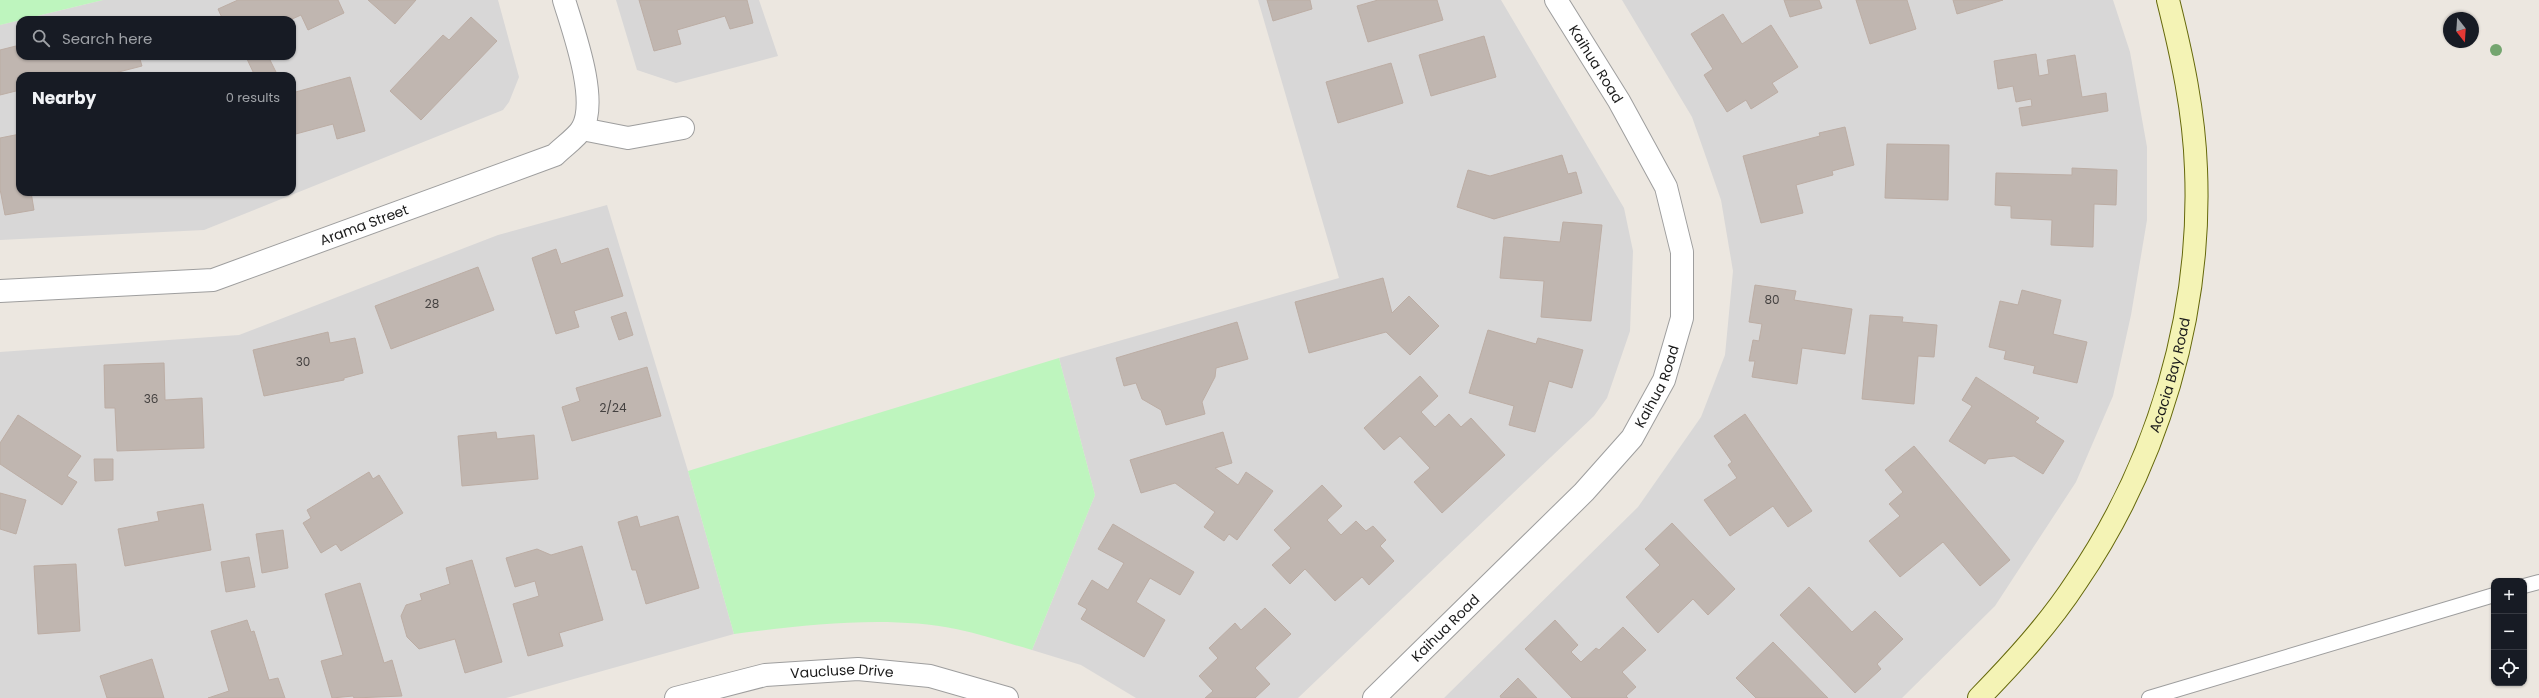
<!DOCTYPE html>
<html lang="en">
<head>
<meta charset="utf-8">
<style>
	body { margin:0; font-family:Poppins,sans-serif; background:#20242c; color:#f1f3f6 }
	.controls { position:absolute; right:12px; bottom:12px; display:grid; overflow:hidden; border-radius:8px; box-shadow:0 1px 3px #0004 }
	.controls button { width:36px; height:36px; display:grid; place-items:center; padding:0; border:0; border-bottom:1px solid #363941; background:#171b24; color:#f1f3f6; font:20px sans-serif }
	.compass { position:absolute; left:2443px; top:12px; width:36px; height:36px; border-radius:50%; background:#171b24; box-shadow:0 1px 3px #0004; rotate:163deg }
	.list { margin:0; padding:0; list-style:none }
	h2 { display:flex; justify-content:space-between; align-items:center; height:52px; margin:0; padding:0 16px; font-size:17px }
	h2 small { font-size:13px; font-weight:400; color:#9ea1a6 }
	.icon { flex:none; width:22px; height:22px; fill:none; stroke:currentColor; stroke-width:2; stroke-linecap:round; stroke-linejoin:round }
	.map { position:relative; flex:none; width:2539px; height:698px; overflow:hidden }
	.search { position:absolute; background:#171b24; box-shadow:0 1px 3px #0004; left:16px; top:16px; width:280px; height:44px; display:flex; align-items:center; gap:10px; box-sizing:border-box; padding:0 14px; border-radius:12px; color:#9ea1a6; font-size:15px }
	.panel { position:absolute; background:#171b24; box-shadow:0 1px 3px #0004; left:16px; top:72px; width:280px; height:124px; border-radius:12px }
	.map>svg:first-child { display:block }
	.residential { fill:#d8d7d7; fill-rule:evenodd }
	.park { fill:#bef5be }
	.building { fill:#c0b6b0; stroke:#bcada4 }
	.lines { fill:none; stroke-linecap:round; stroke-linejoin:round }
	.lane-casing { stroke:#9e9e9e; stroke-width:16 }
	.street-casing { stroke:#9e9e9e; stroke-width:24 }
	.secondary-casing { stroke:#65680b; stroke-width:24 }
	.lane { stroke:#fff; stroke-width:14 }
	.street { stroke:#fff; stroke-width:22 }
	.secondary { stroke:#f4f3b5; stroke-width:22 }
	.tree { fill:#74a56f }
	.labels { text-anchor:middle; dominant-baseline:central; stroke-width:3; stroke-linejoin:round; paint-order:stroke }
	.number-label { font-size:12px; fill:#444140 }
	.street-label { font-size:14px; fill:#1a1a1a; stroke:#fff }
</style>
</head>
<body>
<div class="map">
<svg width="2539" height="698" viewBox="0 0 2539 698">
	<rect width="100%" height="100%" fill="#ece7e0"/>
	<path class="residential" d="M103,0H498L519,77L509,102L503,110L204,230L0,240V25L20,20V56H292V20H21ZM20,76H292V192H20Z
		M616,0H759L778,56L676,83L637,70Z
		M1258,0H1501L1624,208L1633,251L1630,331L1607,398L1594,416L1298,698H1136L1081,665L1032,650L1095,495L1059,358L1339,278Z
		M1622,0H2113L2130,52L2147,147V220L2131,315L2113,396L2076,482L1995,606L1902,698H1444L1638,507L1701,417L1725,355L1733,271L1721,200L1692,117Z
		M607,205L688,471L734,634L506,698H0V352L239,335L498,235Z"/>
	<path class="park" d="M0,0H103L0,25Z
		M1059,358L1095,495L1032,650C1007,643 981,634 956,629C887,615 804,625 734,634L688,471Z"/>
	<path class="building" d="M238,0H338L344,13L308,30L301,15L290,20H223L218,9Z
		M368,0H416L395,24Z
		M639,0H747L753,23L730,29L725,16L677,30L681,44L654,51Z
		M1267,0H1310L1312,9L1273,21Z
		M1378,0H1437L1443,20L1368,42L1357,6Z
		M1784,0H1819L1822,8L1790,17Z
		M1856,0H1907L1916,29L1870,44Z
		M1953,0H2003L1957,14Z
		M1723,14L1742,44L1771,25L1798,67L1772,83L1778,92L1751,109L1746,100L1727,112L1704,75L1713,69L1691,34Z
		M471,17L497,41L421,120L390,91L443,35L449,40Z
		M1484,36L1496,77L1431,96L1419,55Z
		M20,45V56H139L142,66L103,76H20V90L0,95V50Z
		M2036,54L2039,76L2049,74L2047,60L2075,55L2082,97L2106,93L2108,111L2022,126L2019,108L2032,106L2031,99L2016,102L2013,86L1998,89L1994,61Z
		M253,56H268L276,72L267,76H255L247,59Z
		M1391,63L1403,103L1338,123L1326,82Z
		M350,77L365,131L337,139L333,124L292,135V93Z
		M1845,127L1854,165L1832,171L1833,175L1796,185L1803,213L1761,223L1743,156L1820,136L1819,133Z
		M20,134V192H31L34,210L5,215L0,189V138Z
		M1887,144L1949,145L1948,200L1885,198Z
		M1562,155L1568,174L1576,172L1582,193L1494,219L1457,207L1468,170L1490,176Z
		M2072,168L2117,170L2116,205L2094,204L2093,247L2051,245L2052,220L2011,218V206L1995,205L1996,173L2072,175Z
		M1563,222L1602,225L1591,321L1541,317L1544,281L1500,278L1504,237L1560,242Z
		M608,248L623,296L574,311L579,327L556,334L532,258L556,249L561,264Z
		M478,267L494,310L391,349L375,306Z
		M1383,278L1392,313L1409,296L1439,326L1410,355L1386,332L1309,353L1295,302Z
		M1755,285L1796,291L1794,300L1852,309L1845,354L1802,348L1797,384L1752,377L1755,361H1749L1753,340L1759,341L1762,324L1749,322Z
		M2022,290L2061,300L2053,334L2087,342L2077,383L2033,373L2035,366L2004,359L2006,351L1989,347L2000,301L2018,305Z
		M626,312L633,335L619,340L611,317Z
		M1870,315L1903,317L1902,322L1937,325L1934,357L1918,356L1914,404L1862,399Z
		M1237,322L1248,359L1216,368L1215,377L1202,402L1205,414L1166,425L1161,410L1142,399L1136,383L1124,386L1116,358Z
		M1488,330L1536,344L1538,338L1583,350L1572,388L1549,381L1535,432L1509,425L1514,406L1469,393Z
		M328,332L330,343L355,338L363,373L344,378V380L264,396L253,350Z
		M164,363L165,400L202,398L204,448L117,451L115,408H105L104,365Z
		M647,367L661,416L572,441L562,407L580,401L576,388Z
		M1420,376L1438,396L1421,412L1435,427L1449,414L1461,427L1471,418L1505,455L1442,513L1414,482L1430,468L1400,436L1384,450L1364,428Z
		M1976,377L2039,418L2035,422L2064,441L2043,474L2014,456L1988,459L1985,464L1949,441L1972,406L1962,400Z
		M1745,414L1812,511L1788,527L1773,506L1730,536L1704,500L1737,478L1728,465L1732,462L1714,436Z
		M18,415L81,456L67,476L77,482L62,505L0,464V443Z
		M496,432L497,439L534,435L538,479L462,486L458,436Z
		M1223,432L1232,463L1215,468L1238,485L1246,472L1273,491L1237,540L1229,534L1224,541L1204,527L1215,512L1175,483L1141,493L1130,460Z
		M1914,446L2010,560L1980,586L1943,542L1900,577L1869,541L1900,516L1889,504L1903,492L1885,470Z
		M94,459H113V480L95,481Z
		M369,472L373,479L379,475L403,513L341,551L336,544L321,553L303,523L311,518L307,510Z
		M1322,485L1342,506L1327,520L1341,535L1356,521L1366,531L1373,526L1386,540L1380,546L1394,561L1369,585L1362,577L1335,601L1305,569L1290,584L1272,565L1291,548L1274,530Z
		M0,493L26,500L16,534L0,529Z
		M203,504L211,550L125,566L118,529L159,521L157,512Z
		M637,516L640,527L678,516L699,588L646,604L636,570H632L618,522Z
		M1672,523L1735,589L1708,615L1693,599L1658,633L1626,597L1660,565L1645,549Z
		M1113,524L1194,572L1180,595L1150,578L1136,602L1165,620L1144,657L1081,619L1087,609L1078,604L1092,580L1108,590L1124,563L1098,549Z
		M283,530L288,568L262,573L256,534Z
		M582,546L603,620L559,633L563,646L528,656L513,604L539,596L535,581L515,587L506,558L537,549L551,555Z
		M249,557L255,587L226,592L221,562Z
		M472,560L502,662L465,673L455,639L419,649L407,637L401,616L406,605L422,600L420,594L450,584L446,568Z
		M76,564L80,631L38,634L34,566Z
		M360,583L384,663L392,660L402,696L354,698L353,696L332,698L321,661L343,655L325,594Z
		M1809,587L1852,632L1875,611L1903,639L1877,664L1881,669L1855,693L1780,615Z
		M1265,608L1291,634L1255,668L1270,684L1255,698H1205L1213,691L1199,676L1218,658L1209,648L1235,623L1241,630Z
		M247,620L251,632L254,631L269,680L278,678L285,698H208L229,691L211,631Z
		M1555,620L1578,645L1571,652L1581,662L1596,648L1599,650L1623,627L1646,650L1622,672L1636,687L1626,696L1628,698H1572L1525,649Z
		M1773,642L1828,698H1756L1736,678Z
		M152,659L164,698H107L100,676Z
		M1518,678L1537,698H1501L1500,696Z"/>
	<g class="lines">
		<g class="lane-casing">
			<path id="lane" d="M2524,586L2539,582
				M2149,698L2494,595"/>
		</g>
		<g class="street-casing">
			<g id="street">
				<path d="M582,129L628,138L683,128"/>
				<path id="s1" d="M0,291L213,280L555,155C563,147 576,138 582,129C599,100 573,30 564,0"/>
				<path id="s2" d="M676,698L765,675L858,669L930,676L1007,698"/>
				<path id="s3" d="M1374,698L1584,492L1632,438L1664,380L1682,318V252L1666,187L1619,101L1556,0"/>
			</g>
		</g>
		<g class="secondary-casing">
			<g id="secondary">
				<path id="s4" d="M1979,698C2014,662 2049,624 2077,581C2158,462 2202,314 2196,169C2194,111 2182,56 2168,0"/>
			</g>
		</g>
		<use href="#lane" class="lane"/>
		<use href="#street" class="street"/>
		<use href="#secondary" class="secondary"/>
	</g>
	<circle class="tree" cx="2496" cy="50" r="6"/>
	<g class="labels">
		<g class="number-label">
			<text x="1772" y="299">80</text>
			<text x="432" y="303">28</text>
			<text x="303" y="361">30</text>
			<text x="151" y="398">36</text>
			<text x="613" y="407">2/24</text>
		</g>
		<g class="street-label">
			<text transform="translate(1596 64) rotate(58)">Kaihua Road</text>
			<text stroke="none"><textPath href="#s1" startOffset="374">Arama Street</textPath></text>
			<text stroke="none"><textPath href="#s4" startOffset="380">Acacia Bay Road</textPath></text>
			<text stroke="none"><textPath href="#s3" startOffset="424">Kaihua Road</textPath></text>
			<text stroke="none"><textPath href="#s3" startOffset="100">Kaihua Road</textPath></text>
			<text stroke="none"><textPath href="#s2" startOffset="169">Vaucluse Drive</textPath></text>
		</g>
	</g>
</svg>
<div class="controls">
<button>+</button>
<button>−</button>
<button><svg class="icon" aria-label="locate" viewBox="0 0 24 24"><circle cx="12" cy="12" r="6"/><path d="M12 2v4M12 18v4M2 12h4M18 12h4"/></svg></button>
</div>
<svg class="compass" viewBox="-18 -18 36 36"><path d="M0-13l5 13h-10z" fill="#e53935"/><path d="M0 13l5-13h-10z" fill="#9ea1a6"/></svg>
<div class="search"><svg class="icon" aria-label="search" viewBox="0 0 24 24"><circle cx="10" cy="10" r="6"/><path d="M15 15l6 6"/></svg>Search here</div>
<section class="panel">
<h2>Nearby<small>0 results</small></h2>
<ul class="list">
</ul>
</section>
</div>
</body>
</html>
